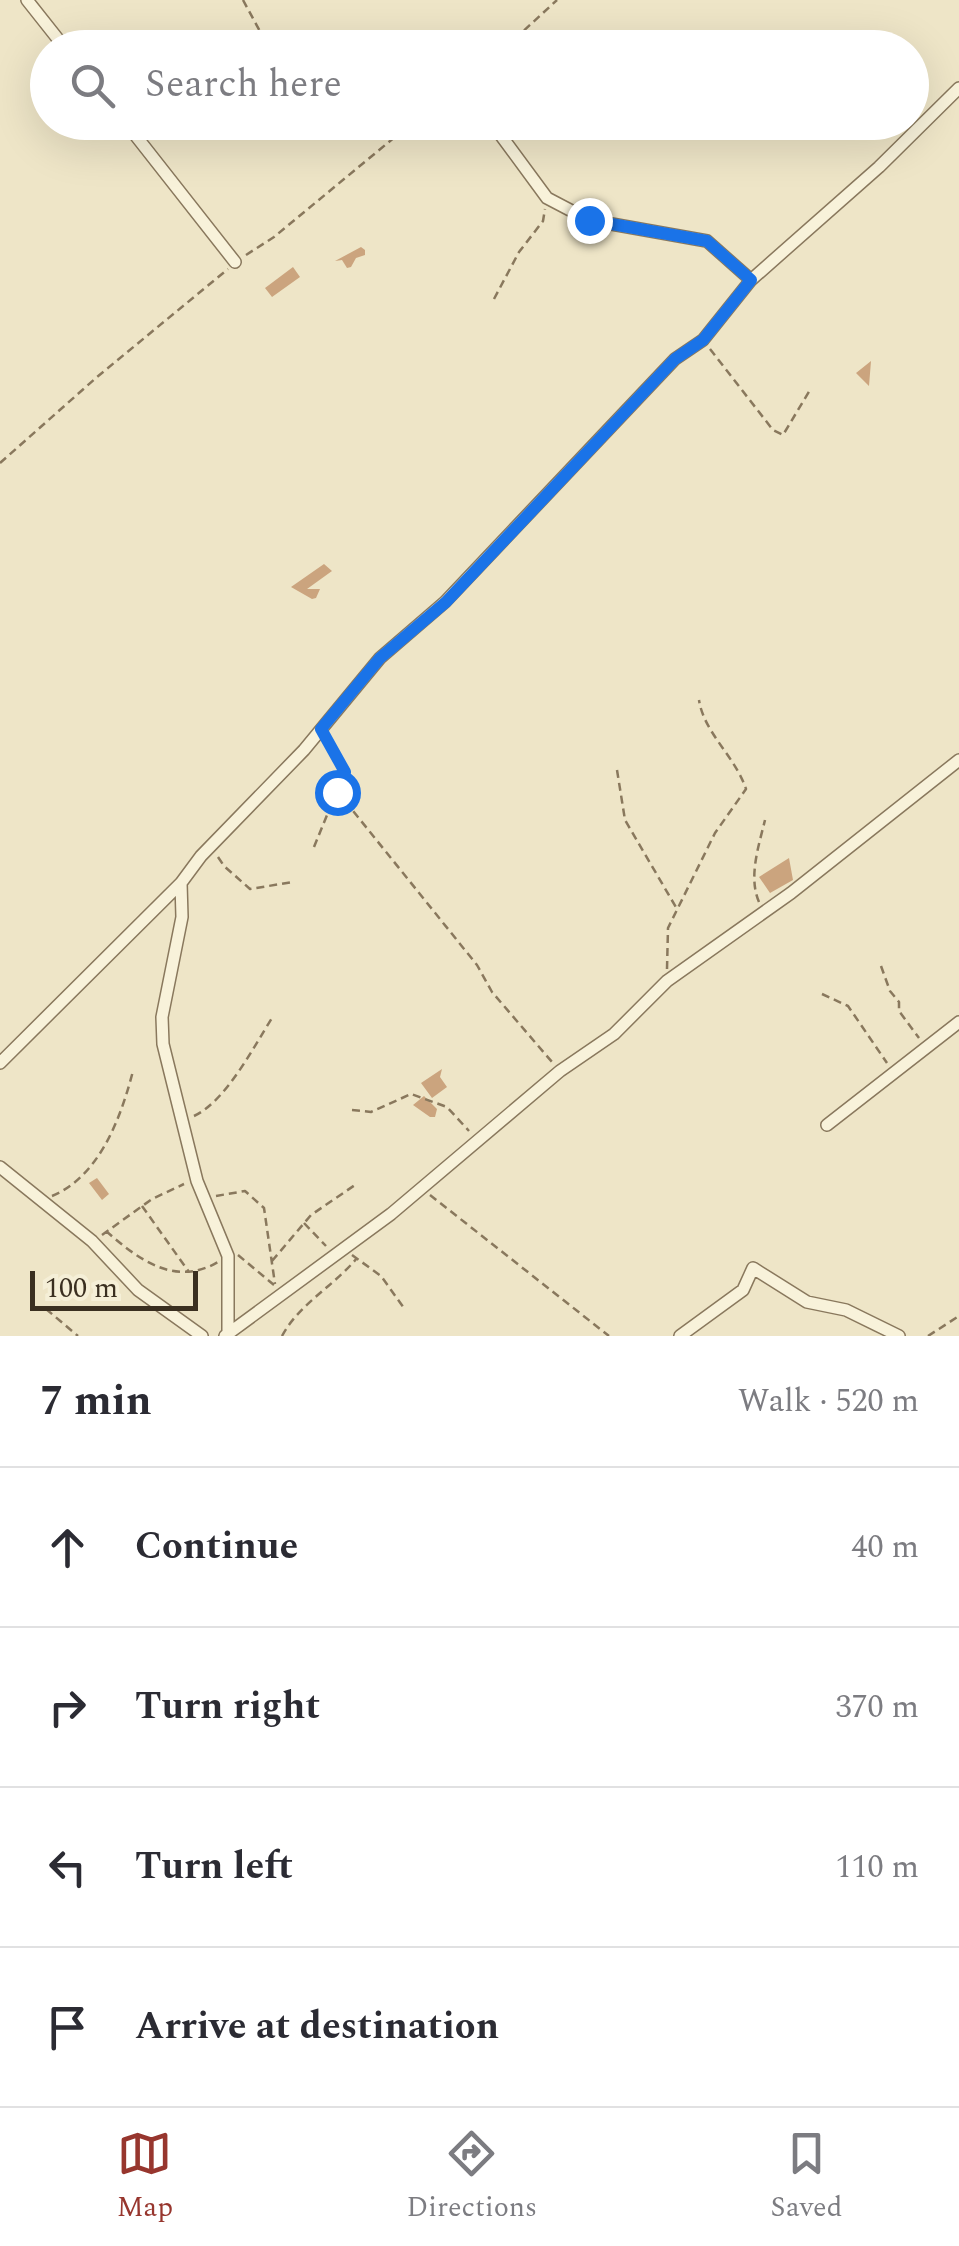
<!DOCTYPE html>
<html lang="en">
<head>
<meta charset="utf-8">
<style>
	body { margin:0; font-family:Spectral,serif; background:#f2f2f3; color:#2b2b33 }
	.scale { position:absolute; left:30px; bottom:25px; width:168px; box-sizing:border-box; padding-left:10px; border:5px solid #3a2f20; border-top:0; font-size:28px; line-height:35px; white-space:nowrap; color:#3a2f20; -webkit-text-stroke:8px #f5efd7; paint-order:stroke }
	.stop { position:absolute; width:30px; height:30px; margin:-22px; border:8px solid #1a73e8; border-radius:50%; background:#fff }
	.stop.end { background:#1a73e8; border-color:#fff; box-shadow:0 2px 10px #0008 }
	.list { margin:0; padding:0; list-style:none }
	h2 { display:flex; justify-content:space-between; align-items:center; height:130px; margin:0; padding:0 40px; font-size:42px }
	h2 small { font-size:32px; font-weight:400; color:#7c7c81 }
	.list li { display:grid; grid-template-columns:65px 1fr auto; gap:30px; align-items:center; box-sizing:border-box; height:160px; padding:0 40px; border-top:2px solid #e1e1e2 }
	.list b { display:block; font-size:38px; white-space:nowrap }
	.list em { font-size:32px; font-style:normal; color:#7c7c81 }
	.icon { flex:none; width:55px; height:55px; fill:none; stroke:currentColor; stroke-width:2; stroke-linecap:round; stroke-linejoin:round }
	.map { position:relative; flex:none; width:959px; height:1336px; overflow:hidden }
	.search { position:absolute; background:#fff; box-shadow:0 10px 40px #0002; left:30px; right:30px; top:30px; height:110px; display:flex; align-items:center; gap:25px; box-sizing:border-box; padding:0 35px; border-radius:55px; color:#7c7c81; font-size:38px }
	.sheet { height:770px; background:#fff }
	nav { display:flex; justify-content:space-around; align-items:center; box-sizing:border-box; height:140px; border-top:2px solid #e1e1e2; background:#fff; font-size:28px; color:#7c7c81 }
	nav a { display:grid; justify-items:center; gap:5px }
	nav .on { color:#97362e }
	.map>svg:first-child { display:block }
	.building { fill:#cba47e }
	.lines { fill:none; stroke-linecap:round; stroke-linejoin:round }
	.minor-casing { stroke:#89785d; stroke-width:14 }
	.path { stroke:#89785d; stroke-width:2.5; stroke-dasharray:8 5; stroke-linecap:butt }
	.minor { stroke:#f8f2da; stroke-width:11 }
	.route { stroke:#1a73e8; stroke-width:12 }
</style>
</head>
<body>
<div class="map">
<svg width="959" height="1336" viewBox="0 0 959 1336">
	<rect width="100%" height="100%" fill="#eee5c7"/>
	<path class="building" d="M361,247L365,250V255L356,258L351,267L347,268L342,260L335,261Z
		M293,267L300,277L272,297L265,288Z
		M871,361L869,386L856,373Z
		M324,564L332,571L307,589H320L316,598L312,599L291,587Z
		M789,858L793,880L770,893L759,877Z
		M442,1069L440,1077L447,1087L432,1098L421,1083Z
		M424,1096L437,1109L435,1117H430L413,1105Z
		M97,1178L109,1194L102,1200L89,1183Z"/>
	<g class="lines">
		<g class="minor-casing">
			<path id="minor" d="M27,0L65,48
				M125,122L235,262
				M491,122L547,198L589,220L707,241L751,280
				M0,1063L181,883
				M827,1125L959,1022
				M0,1167L92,1241L138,1290L202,1336
				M228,1334V1256L197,1181L163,1044L162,1017L182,917L181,883L201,856L304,750L380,658L445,602L675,359L703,340L751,280L879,167L959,88
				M225,1336L391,1214L560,1071L614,1034L667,981L791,893L959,760
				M680,1336L743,1290L753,1268L807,1302L846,1310L899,1336"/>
		</g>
		<path class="path" d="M243,0L269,48
			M505,48L557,0
			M246,255L274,237L413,122
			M494,299L519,252L543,221L545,209
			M710,349L773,430L783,435L810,390
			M0,463L97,377L228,269
			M617,770L625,820L677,909
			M337,791L477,965L492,992L552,1062
			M314,847L345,771L327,739
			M218,857L224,866L250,889L293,882
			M759,902C748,877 759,845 765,820
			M881,966L890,991L899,1002V1011L919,1038
			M667,969L668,928L715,833L746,789C735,756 704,733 699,700
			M822,994L848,1006L887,1063
			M352,1110L371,1112L411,1094L447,1107L469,1131
			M194,1116C226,1101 253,1048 272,1018
			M430,1195L609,1336
			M52,1196C100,1176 121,1117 133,1071
			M216,1196L245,1191L264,1208L275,1284
			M142,1206L189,1272
			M304,1223L326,1246
			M106,1231C139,1260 175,1287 218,1262
			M102,1235L152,1199L184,1184
			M238,1255L274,1285
			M352,1255L381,1276L404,1308
			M272,1261L311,1215L355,1185
			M46,1309L78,1336
			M282,1336C299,1304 334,1286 357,1258
			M928,1336L959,1316"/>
		<use href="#minor" class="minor"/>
	</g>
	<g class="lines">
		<path class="route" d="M337,792L345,772L321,729L380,658L446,602L675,359L703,340L751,280L707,241L589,220"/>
	</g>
</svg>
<div class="scale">100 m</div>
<div class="stop" style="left:337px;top:792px"></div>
<div class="stop end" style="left:589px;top:220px"></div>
<div class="search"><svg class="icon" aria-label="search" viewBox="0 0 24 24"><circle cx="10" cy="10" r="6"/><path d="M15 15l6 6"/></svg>Search here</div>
</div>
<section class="sheet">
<h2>7 min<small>Walk · 520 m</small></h2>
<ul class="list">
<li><svg class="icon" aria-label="ahead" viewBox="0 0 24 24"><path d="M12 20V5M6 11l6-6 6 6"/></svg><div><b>Continue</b></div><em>40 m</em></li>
<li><svg class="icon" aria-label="right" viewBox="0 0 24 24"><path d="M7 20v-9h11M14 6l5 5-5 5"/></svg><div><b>Turn right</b></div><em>370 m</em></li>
<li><svg class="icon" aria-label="left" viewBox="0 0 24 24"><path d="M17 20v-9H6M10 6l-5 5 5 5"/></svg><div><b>Turn left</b></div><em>110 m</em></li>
<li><svg class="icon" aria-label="arrive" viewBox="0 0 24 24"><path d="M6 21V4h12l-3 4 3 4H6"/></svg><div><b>Arrive at destination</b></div></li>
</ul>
</section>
<nav>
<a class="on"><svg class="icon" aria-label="map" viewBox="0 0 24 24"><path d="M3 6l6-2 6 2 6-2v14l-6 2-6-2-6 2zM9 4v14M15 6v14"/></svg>Map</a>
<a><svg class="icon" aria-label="directions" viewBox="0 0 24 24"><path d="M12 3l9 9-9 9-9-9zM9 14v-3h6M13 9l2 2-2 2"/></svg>Directions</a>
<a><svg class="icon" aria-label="saved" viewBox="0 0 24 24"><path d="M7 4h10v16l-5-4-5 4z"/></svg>Saved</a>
</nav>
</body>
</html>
